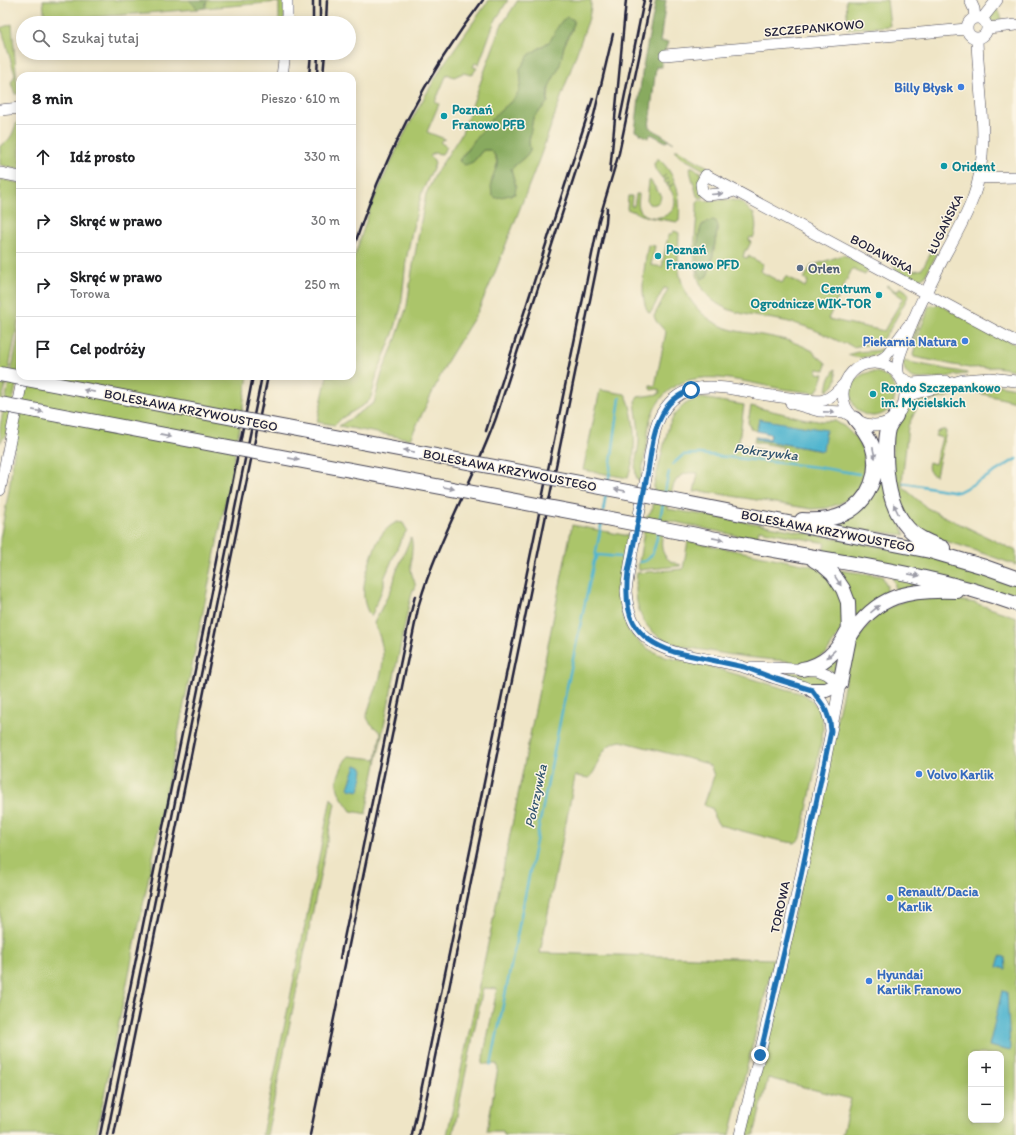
<!DOCTYPE html>
<html lang="pl">
<head>
<meta charset="utf-8">
<style>
	body { margin:0; font-family:Itim,sans-serif; background:#f6f6f6; color:#202124 }
	.controls { position:absolute; right:12px; bottom:12px; display:grid; overflow:hidden; border-radius:8px; box-shadow:0 2px 10px #0003 }
	.controls button { width:36px; height:36px; display:grid; place-items:center; padding:0; border:0; border-bottom:1px solid #e0e0e0; background:#fff; color:#202124; font:20px sans-serif }
	.stop { position:absolute; width:12px; height:12px; margin:-9px; border:3px solid #1f6fb2; border-radius:50%; background:#fff }
	.stop.end { background:#1f6fb2; border-color:#fff; box-shadow:0 1px 4px #0008 }
	.list { margin:0; padding:0; list-style:none }
	h2 { display:flex; justify-content:space-between; align-items:center; height:52px; margin:0; padding:0 16px; font-size:17px }
	h2 small { font-size:13px; font-weight:400; color:#757577 }
	.list li { display:grid; grid-template-columns:26px 1fr auto; gap:12px; align-items:center; box-sizing:border-box; height:64px; padding:0 16px; border-top:1px solid #e0e0e0 }
	.list b { display:block; font-size:15px; white-space:nowrap }
	.list p { margin:0; font-size:13px; white-space:nowrap; color:#757577 }
	.list em { font-size:13px; font-style:normal; color:#757577 }
	.icon { flex:none; width:22px; height:22px; fill:none; stroke:currentColor; stroke-width:2; stroke-linecap:round; stroke-linejoin:round }
	.map { position:relative; flex:none; width:1016px; height:1135px; overflow:hidden }
	.search { position:absolute; background:#fff; box-shadow:0 2px 10px #0003; left:16px; top:16px; width:340px; height:44px; display:flex; align-items:center; gap:10px; box-sizing:border-box; padding:0 14px; border-radius:22px; color:#757577; font-size:15px }
	.panel { position:absolute; background:#fff; box-shadow:0 2px 10px #0003; left:16px; top:72px; width:340px; height:308px; border-radius:12px }
	.map>svg:first-child { display:block }
	.green { fill:#abc56b; stroke:#667453; fill-rule:evenodd }
	.forest { fill:#88aa5f; stroke:#55664d }
	.water { fill:#51b5cf; stroke:#3a6c85 }
	.lines { fill:none; stroke-linecap:round; stroke-linejoin:round }
	.stream { stroke:#51b5cf; stroke-width:2.5 }
	.minor-casing { stroke:#413f50; stroke-width:12 }
	.major-casing { stroke:#413f50; stroke-width:16 }
	.minor { stroke:#fff; stroke-width:11 }
	.major { stroke:#fff; stroke-width:14 }
	.rail { stroke:#22223b; stroke-width:2.5 }
	.major-bridge-casing { stroke:#413f50; stroke-width:16; stroke-linecap:butt }
	.major-bridge { stroke:#fff; stroke-width:14 }
	.oneway { fill:#9c9ca7 }
	.route { stroke:#1f6fb2; stroke-width:5 }
	.shop-dot { fill:#3f7fe0; stroke:#fcf5e5; stroke-width:1.5 }
	.culture-dot { fill:#0f9aa8; stroke:#fcf5e5; stroke-width:1.5 }
	.service-dot { fill:#5c6f8a; stroke:#fcf5e5; stroke-width:1.5 }
	.labels { text-anchor:middle; dominant-baseline:central; stroke-width:3; stroke-linejoin:round; paint-order:stroke }
	.street-label { font-size:13px; fill:#22223b; stroke:#fcf5e5 }
	.shop-label { font-size:13px; font-weight:bold; fill:#366cbe; stroke:#fcf5e5; text-anchor:start }
	.culture-label { font-size:13px; font-weight:bold; fill:#0d838f; stroke:#fcf5e5; text-anchor:start }
	.service-label { font-size:13px; font-weight:bold; fill:#4e5e75; stroke:#fcf5e5; text-anchor:start }
	.water-label { font-size:14px; font-style:italic; fill:#32556f; stroke:#fcf5e5 }
</style>
</head>
<body>
<div class="map">
<svg width="1016" height="1135" viewBox="0 0 1016 1135">
	<rect width="100%" height="100%" fill="#fcf5e5"/>
	<filter id="ink" filterUnits="userSpaceOnUse"><feTurbulence type="fractalNoise" baseFrequency=".025" numOctaves="2"/><feDisplacementMap in="SourceGraphic" scale="8" xChannelSelector="R" yChannelSelector="G"/><feConvolveMatrix kernelMatrix="1 2 1 2 8 2 1 2 1" color-interpolation-filters="sRGB"/></filter>
	<filter id="wash" filterUnits="userSpaceOnUse"><feTurbulence type="fractalNoise" baseFrequency=".012" numOctaves="4" result="noise"/><feDisplacementMap in="SourceGraphic" scale="16" xChannelSelector="R" yChannelSelector="G"/><feGaussianBlur stdDeviation="0.9" result="paint"/><feColorMatrix in="noise" values="0 0 0 0 0 0 0 0 0 0 0 0 0 0 0 0 0 1.4 0 .05"/><feComposite in="paint" operator="in"/></filter>
	<g filter="url(#wash)">
		<rect width="100%" height="100%" fill="#efe5c6"/>
		<path class="green" d="M43,0H189L198,9L45,21Z
			M207,0H285L284,23H279V2L205,8Z
			M489,0H508L494,23L479,64L475,63L473,67L477,68L472,75L463,73L454,77L447,74L435,102L439,104L427,132L445,139L442,140L440,142L447,147L442,154L433,153L430,157L434,160L435,164L422,192L412,231L406,261L401,308L393,334L377,374L371,398L367,403L342,418L335,425L317,422L327,376H352V264L371,206L400,142L417,110L443,65Z
			M518,0H591V7L589,18L540,157L492,280L477,313L448,360L410,439L339,426L374,403L382,373L396,339L407,306L412,271L426,194L436,173L462,133L501,26ZM563,19L573,28L564,46L559,67L549,86L548,102L533,118L529,141L530,150L527,155L511,169L516,187L491,185C495,171 502,161 490,150H483C474,161 474,165 459,160L476,138L485,128L490,120L514,99L519,91L521,81L520,69L529,55L550,41Z
			M846,0H887L890,26L848,29Z
			M995,8L1001,15L1002,21H990V16Z
			M12,24L18,94H15L11,83L15,75L2,30L0,32V28Z
			M20,118V169L0,165V146C16,137 11,130 20,118Z
			M675,150H678L708,167L706,171L681,157Z
			M657,159H659C678,177 681,197 679,221L677,222L647,217L627,209L628,196H632L631,206H634L636,194H639C639,199 637,205 640,210C650,226 690,215 669,188L673,184L668,187L667,185L670,181L666,184L664,181L668,178L664,180L662,178L666,175L662,178L655,169L654,164Z
			M690,167H693L701,173L704,197L699,198L697,196C696,190 689,171 690,167Z
			M0,179L20,183V313L0,412Z
			M650,180L661,196C660,202 656,206 649,204L647,201L649,181Z
			M699,200C711,202 729,197 740,202C746,204 748,211 754,214C756,222 757,230 753,238L750,237L749,240L751,242L747,250H745L743,257L747,258L748,256L763,264L760,271L782,283L786,276L805,287L808,281L804,279L811,266L843,255L846,256L866,266L868,270L865,275L852,269L828,319L884,331L903,298L886,286L887,285L897,292L900,287L906,291L909,295L889,331L878,344L876,346L863,345L853,347L846,343L844,344C828,336 811,327 793,323C756,313 707,320 696,271C691,250 698,224 697,202ZM708,221L717,233C714,247 713,262 707,276L701,277C696,261 696,240 702,225Z
			M674,231L677,232L679,233C679,245 677,258 679,270C683,300 707,325 737,331C764,336 788,337 813,351V352L826,363L825,370L817,369V373L824,374L820,386L815,393C801,391 786,390 772,387C731,379 676,362 653,412C648,422 648,434 647,445C645,457 642,469 640,481L637,480C632,463 639,454 639,438C639,425 636,413 635,401L638,397L659,394L660,392L659,389L651,390L650,389V385L655,386L666,332L656,321L654,316L668,289L664,288L651,312L649,313C638,298 645,263 648,245L655,246L651,265L662,267L668,236L669,234H672Z
			M932,251L937,254L925,276L917,280L911,279L896,270L890,259L914,271L922,269Z
			M938,304L1016,345V370L996,367L969,368L914,357L913,355L918,335L926,316L928,307L932,305L936,306Z
			M925,308L923,315L913,343L912,338Z
			M20,328V364L7,433L0,443V426Z
			M881,349L883,350C874,357 859,360 848,355C861,349 871,353 881,349Z
			M903,361L967,373V374C955,375 921,382 911,377C905,373 903,367 903,361Z
			M835,369C838,379 836,386 827,391L829,380Z
			M851 394a22 22 0 1 1 44 0a22 22 0 1 1-44 0Z
			M28,376H248L233,465L96,1135H0V539L9,490L17,430Z
			M976,385H998L1016,388V402L970,391L919,404L908,426L902,483L903,487L927,508L1016,551V565L959,545L929,537L920,532L903,512L893,481L892,433L896,424L903,417L911,403L916,398L920,396Z
			M600,390L625,394C634,407 636,444 633,460C632,466 629,472 628,478L583,470Z
			M701,398L744,405L739,441L743,445L762,450L765,456L781,459L783,447L754,442L755,436L756,437V439L822,451L759,419L757,431L751,429L748,422L751,406L806,419L818,421H835L845,427L857,439L864,453V472L859,488L852,497L841,503L827,508L812,509L701,491L694,492L698,473C672,470 672,490 668,509L759,524L928,556L1016,584V595L1014,598L823,552L825,543L759,530L757,537L744,536L743,537L666,520C661,539 655,559 681,565L680,566L639,570L638,568L646,518L653,508L654,485L669,425L675,414L684,405L689,402Z
			M942,430H945L946,432L936,475C929,474 927,469 929,462L935,464L942,438L935,436L937,432Z
			M880,472L905,535L831,526Z
			M397,522L403,523L407,530L399,544L384,579V585L371,617C359,599 364,580 370,561C376,545 380,530 397,522Z
			M572,525L629,536L619,592L620,600L623,618L629,631L638,641L650,650L665,657L708,666L803,694C820,704 825,720 822,738L801,838L795,843L781,841L719,825L714,817L713,809L704,805L714,776L711,767L705,763L621,741C597,745 602,765 589,778L576,776L575,777L540,953L774,959L730,1135H504L503,1131H487L498,1068L497,1064H482L497,989L485,988H483L453,1135H447L492,925Z
			M411,537C414,548 410,558 411,569C411,576 417,583 415,590L413,589L409,605L366,812L367,814L351,811C340,795 332,788 341,769C343,764 345,759 349,756L376,759L381,733C377,729 368,723 367,717C367,711 371,703 373,697C384,669 388,652 374,623C377,617 380,611 383,605C388,595 394,587 395,575Z
			M688,541L818,567L842,594L844,626L826,654L804,664H788V661C761,659 735,656 709,651C697,649 684,647 672,643C640,631 633,605 637,573L683,569Z
			M838,570L882,576L887,586L886,595L855,624Z
			M892,577L927,583L895,591V584Z
			M940,597L975,603L1016,617V1135H842L851,1099L768,1078L754,1135H745L851,655L863,631L875,617L888,608L908,599ZM971,1054H1001V1120H971Z
			M839,654L835,673L821,666Z
			M788,672L816,674L833,683L812,684L787,677Z
			M331,798L335,804L334,808L267,1135H262Z"/>
		<path class="forest" d="M189,0H207L205,8L198,9Z
			M656,0H666L660,42H668L662,59V67H656L649,127L674,143L669,140L666,142L651,134L648,138L635,131L643,66Z
			M567,17L574,20C573,30 567,37 564,46C562,53 562,60 559,67C554,79 545,88 548,102L533,118L529,141L530,150L527,155L511,169L516,187L515,194L496,198L492,195C492,192 491,188 491,185C492,170 505,163 490,150H483L473,162L465,165L459,161L476,138L485,128L490,120L514,99L519,91L521,81L520,69L529,55L550,41L560,23Z
			M713,220L716,221L718,226L711,265L707,276L702,279C694,267 697,237 702,225Z"/>
		<path class="water" d="M759,419L826,430L823,451L756,439V437L770,439L771,434L757,431Z
			M356,765L361,767L363,770L359,791L350,789L348,788Z
			M1000,956L1005,957L1006,969L997,967Z
			M1002,991L1007,992L1010,1051L989,1046Z"/>
		<g class="lines">
			<path class="stream" d="M673,464L683,455L699,454L817,467L859,474
				M904,483L958,492L985,478L1016,459
				M608,484L620,398
				M664,495L669,472
				M603,512L606,493
				M659,524L663,504
				M595,557L602,521
				M640,562C654,561 655,545 658,533
				M491,1065L567,687L594,561L598,555L620,557"/>
		</g>
	</g>
	<g filter="url(#ink)">
		<g class="lines">
			<g class="minor-casing">
				<path id="minor" d="M970,0L974,9L975,18
					M967 28a10 10 0 1 1 20 0a10 10 0 1 1-20 0Z
					M982,19L997,0
					M287,23V0
					M988,28L1016,25
					M665,55L967,29
					M282,76L285,53
					M0,110L20,108
					M0,173L20,177
					M979,178L1016,177
					M734,191L728,193L707,195L702,191L701,184L706,175L1016,342
					M872,362L878,361L885,357L908,326
					M843 394a31 31 0 1 1 62 0a31 31 0 1 1-62 0Z
					M899,376C895,363 901,353 905,341C916,310 931,282 946,253C956,235 966,217 973,198C992,147 978,92 977,39
					M901,378L911,383L946,381
					M904,402L913,394L963,380L990,378L1016,381
					M791,403L819,411L844,412L851,416
					M0,490L23,376
					M831,731C830,717 824,700 812,691C803,684 788,683 778,679C766,676 755,670 743,667C693,652 630,661 626,591C631,553 639,516 646,478C650,458 652,431 662,413C683,377 721,387 755,393C769,396 783,397 797,399C806,400 816,402 824,400C832,397 838,391 843,385
					M740,1135C777,985 812,836 840,684L827,674L817,670L752,667"/>
			</g>
			<g class="major-casing">
				<path id="major" d="M896,416C893,420 890,424 888,429C886,436 886,444 886,450C886,478 889,507 908,528C917,538 931,543 943,548
					M686,503L930,551L985,567L1016,578
					M802,520C815,521 831,520 844,514C870,502 881,471 872,445C868,436 862,427 855,419
					M680,532C719,539 758,548 797,554C872,567 944,578 1016,604
					M849,638C876,594 909,589 957,591
					M802,669C824,665 837,652 847,632
					M812,690H826L840,684L849,638L848,602L843,589L833,574L824,566L814,560"/>
			</g>
			<use href="#minor" class="minor"/>
			<use href="#major" class="major"/>
			<path class="rail" d="M313,23V0
				M320,23V0
				M326,23L327,0
				M309,76L311,53
				M317,76L318,53
				M323,76L325,53
				M620,119L644,0
				M610,172L626,0
				M352,252C382,160 425,76 483,0
				M486,431L593,98
				M340,958L410,616L415,596
				M100,1135L210,597L253,376
				M107,1135L262,376
				M114,1135L268,376
				M310,1135L419,604C438,540 473,481 496,418L594,115L613,34
				M412,1135L599,220L619,153L651,0
				M419,1135L606,222L607,208"/>
			<g class="major-bridge-casing">
				<path id="major-bridge" d="M0,374L686,503
					M0,404L680,532"/>
			</g>
			<use href="#major-bridge" class="major-bridge"/>
		</g>
		<defs><path id="oneway-solid" d="M-6-.8H1V-3.2L6.5 0L1 3.2V.8H-6Z"/></defs>
		<g class="oneway">
			<use href="#oneway-solid" transform="translate(717 194) rotate(-5)"/>
			<use href="#oneway-solid" transform="translate(89 391) rotate(-169)"/>
			<use href="#oneway-solid" transform="translate(38 411) rotate(11)"/>
			<use href="#oneway-solid" transform="translate(829 412) rotate(1)"/>
			<use href="#oneway-solid" transform="translate(166 435) rotate(11)"/>
			<use href="#oneway-solid" transform="translate(409 451) rotate(-169)"/>
			<use href="#oneway-solid" transform="translate(874 453) rotate(78)"/>
			<use href="#oneway-solid" transform="translate(294 459) rotate(11)"/>
			<use href="#oneway-solid" transform="translate(449 488) rotate(11)"/>
			<use href="#oneway-solid" transform="translate(620 490) rotate(-169)"/>
			<use href="#oneway-solid" transform="translate(896 509) rotate(-116)"/>
			<use href="#oneway-solid" transform="translate(718 539) rotate(11)"/>
			<use href="#oneway-solid" transform="translate(914 575) rotate(11)"/>
			<use href="#oneway-solid" transform="translate(838 581) rotate(57)"/>
			<use href="#oneway-solid" transform="translate(875 609) rotate(-40)"/>
			<use href="#oneway-solid" transform="translate(831 654) rotate(137)"/>
		</g>
	</g>
	<g class="lines" filter="url(#ink)">
		<path class="route" d="M691,390C679,394 668,402 662,415C653,431 651,452 648,471C641,505 635,539 628,572C623,614 632,638 674,652L744,667L776,679L812,690L825,708L830,722L831,731L796,900L760,1055"/>
	</g>
	<g class="shop-dot">
		<circle cx="961" cy="87" r="4"/>
		<circle cx="965" cy="341" r="4"/>
		<circle cx="919" cy="774" r="4"/>
		<circle cx="890" cy="898" r="4"/>
		<circle cx="869" cy="981" r="4"/>
	</g>
	<g class="culture-dot">
		<circle cx="444" cy="116" r="4"/>
		<circle cx="944" cy="166" r="4"/>
		<circle cx="658" cy="256" r="4"/>
		<circle cx="879" cy="295" r="4"/>
		<circle cx="873" cy="394" r="4"/>
	</g>
	<circle class="service-dot" cx="800" cy="268" r="4"/>
	<g class="labels">
		<g class="street-label">
			<text transform="translate(814 28) rotate(-5)">SZCZEPANKOWO</text>
			<text transform="translate(945 224) rotate(-64)">ŁUGAŃSKA</text>
			<text transform="translate(882 254) rotate(28)">BODAWSKA</text>
			<text transform="translate(191 410) rotate(11)">BOLESŁAWA KRZYWOUSTEGO</text>
			<text transform="translate(510 470) rotate(11)">BOLESŁAWA KRZYWOUSTEGO</text>
			<text transform="translate(828 531) rotate(11)">BOLESŁAWA KRZYWOUSTEGO</text>
			<text transform="translate(780 907) rotate(-78)">TOROWA</text>
		</g>
		<g class="shop-label">
			<text x="953" y="87" text-anchor="end">Billy Błysk</text>
			<text x="957" y="341" text-anchor="end">Piekarnia Natura</text>
			<text x="927" y="774">Volvo Karlik</text>
			<text x="898" y="891">Renault/Dacia<tspan x="898" dy="15">Karlik</tspan></text>
			<text x="877" y="974">Hyundai<tspan x="877" dy="15">Karlik Franowo</tspan></text>
		</g>
		<g class="culture-label">
			<text x="452" y="109">Poznań<tspan x="452" dy="15">Franowo PFB</tspan></text>
			<text x="952" y="166">Orident</text>
			<text x="666" y="249">Poznań<tspan x="666" dy="15">Franowo PFD</tspan></text>
			<text x="871" y="288" text-anchor="end">Centrum<tspan x="871" dy="15">Ogrodnicze WIK-TOR</tspan></text>
			<text x="881" y="387">Rondo Szczepankowo<tspan x="881" dy="15">im. Mycielskich</tspan></text>
		</g>
		<g class="service-label">
			<text x="808" y="268">Orlen</text>
		</g>
		<g class="water-label">
			<text transform="translate(766 452) rotate(7)">Pokrzywka</text>
			<text transform="translate(536 796) rotate(-78)">Pokrzywka</text>
		</g>
	</g>
</svg>
<div class="controls">
<button>+</button>
<button>−</button>
</div>
<div class="stop" style="left:691px;top:390px"></div>
<div class="stop end" style="left:760px;top:1055px"></div>
<div class="search"><svg class="icon" aria-label="search" viewBox="0 0 24 24"><circle cx="10" cy="10" r="6"/><path d="M15 15l6 6"/></svg>Szukaj tutaj</div>
<section class="panel">
<h2>8 min<small>Pieszo · 610 m</small></h2>
<ul class="list">
<li><svg class="icon" aria-label="ahead" viewBox="0 0 24 24"><path d="M12 20V5M6 11l6-6 6 6"/></svg><div><b>Idź prosto</b></div><em>330 m</em></li>
<li><svg class="icon" aria-label="right" viewBox="0 0 24 24"><path d="M7 20v-9h11M14 6l5 5-5 5"/></svg><div><b>Skręć w prawo</b></div><em>30 m</em></li>
<li><svg class="icon" aria-label="right" viewBox="0 0 24 24"><path d="M7 20v-9h11M14 6l5 5-5 5"/></svg><div><b>Skręć w prawo</b><p>Torowa</p></div><em>250 m</em></li>
<li><svg class="icon" aria-label="arrive" viewBox="0 0 24 24"><path d="M6 21V4h12l-3 4 3 4H6"/></svg><div><b>Cel podróży</b></div></li>
</ul>
</section>
</div>
</body>
</html>
